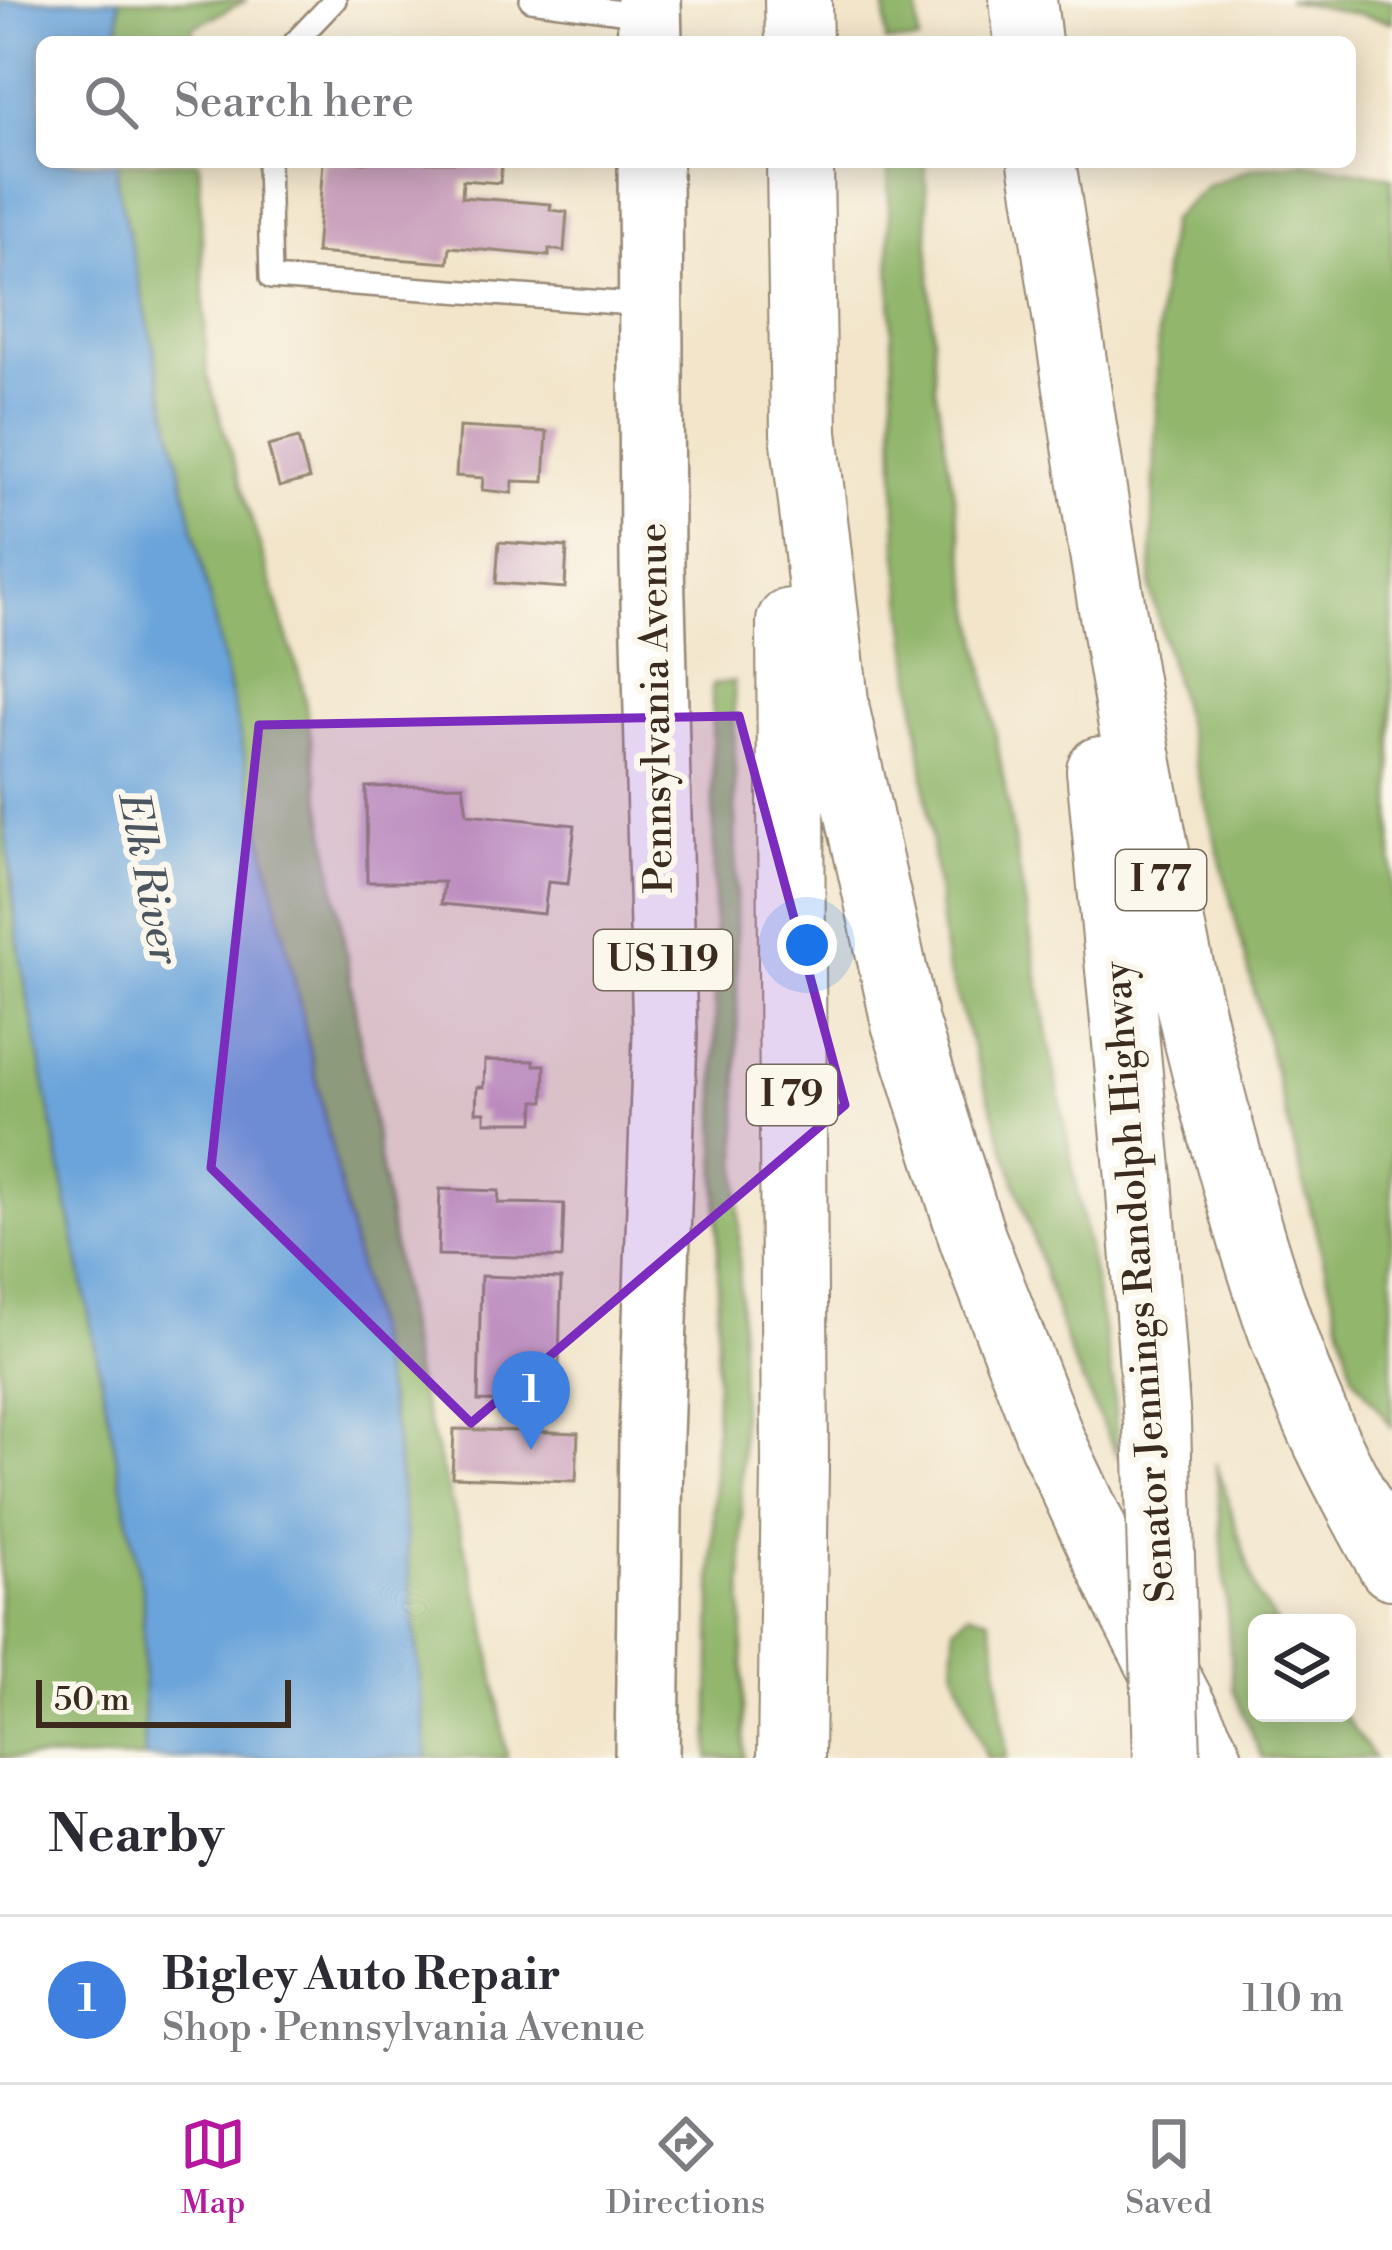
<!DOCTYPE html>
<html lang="en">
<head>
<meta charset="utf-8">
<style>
	body { margin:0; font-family:"Libre Bodoni",serif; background:#f7f7f7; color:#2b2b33 }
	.controls { position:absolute; right:36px; bottom:36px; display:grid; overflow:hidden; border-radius:18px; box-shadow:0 6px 30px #0003 }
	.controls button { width:108px; height:108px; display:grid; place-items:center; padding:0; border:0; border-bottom:3px solid #e1e1e2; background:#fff; color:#2b2b33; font:60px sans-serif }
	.scale { position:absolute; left:36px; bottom:30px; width:255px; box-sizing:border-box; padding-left:12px; border:6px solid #3b2a1e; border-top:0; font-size:33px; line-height:42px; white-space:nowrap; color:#3b2a1e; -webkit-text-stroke:9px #fbf7ec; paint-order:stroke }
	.you { position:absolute; left:807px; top:945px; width:42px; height:42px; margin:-30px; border:9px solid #fff; border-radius:50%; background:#1a73e8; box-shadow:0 0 0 18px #1a73e833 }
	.badge { display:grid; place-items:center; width:78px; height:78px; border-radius:50%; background:#b5179e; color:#fff; font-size:39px; font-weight:700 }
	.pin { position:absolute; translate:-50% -99px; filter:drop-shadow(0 3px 6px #0008) }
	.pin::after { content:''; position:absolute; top:63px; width:42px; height:36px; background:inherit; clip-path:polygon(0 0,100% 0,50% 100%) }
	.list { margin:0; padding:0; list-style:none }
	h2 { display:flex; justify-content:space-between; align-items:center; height:156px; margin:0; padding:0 48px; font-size:51px }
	h2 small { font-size:39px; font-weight:400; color:#7c7c81 }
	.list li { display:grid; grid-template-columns:78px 1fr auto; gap:36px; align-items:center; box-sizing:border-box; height:168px; padding:0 48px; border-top:3px solid #e1e1e2 }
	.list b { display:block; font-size:45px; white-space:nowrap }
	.list p { margin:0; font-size:39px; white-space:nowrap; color:#7c7c81 }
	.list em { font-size:39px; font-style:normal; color:#7c7c81 }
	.icon { flex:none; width:66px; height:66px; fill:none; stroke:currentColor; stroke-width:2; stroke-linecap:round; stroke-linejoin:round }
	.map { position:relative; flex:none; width:1392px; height:1758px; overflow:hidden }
	.search { position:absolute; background:#fff; box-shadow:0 6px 30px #0003; left:36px; right:36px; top:36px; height:132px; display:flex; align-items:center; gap:30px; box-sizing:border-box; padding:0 42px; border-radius:18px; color:#7c7c81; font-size:45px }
	.sheet { height:324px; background:#fff }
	nav { display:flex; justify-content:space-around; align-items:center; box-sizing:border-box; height:168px; border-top:3px solid #e1e1e2; background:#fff; font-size:33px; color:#7c7c81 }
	nav a { display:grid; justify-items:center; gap:6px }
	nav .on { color:#b5179e }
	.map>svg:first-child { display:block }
	.forest { fill:#91b66c; stroke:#667045; stroke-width:3 }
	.water { fill:#6aa4da; stroke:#52677c; stroke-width:3 }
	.building { fill:#cba2bd }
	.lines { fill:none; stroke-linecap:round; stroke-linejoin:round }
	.lane-casing { stroke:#968874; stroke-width:26 }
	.primary-casing { stroke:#968874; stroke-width:68 }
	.highway-casing { stroke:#968874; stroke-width:70 }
	.lane { stroke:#fff; stroke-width:21 }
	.primary { stroke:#fff; stroke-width:63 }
	.highway { stroke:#fff; stroke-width:66 }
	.highway-bridge-casing { stroke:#968874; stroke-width:70; stroke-linecap:butt }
	.highway-bridge { stroke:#fff; stroke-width:66 }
	.marked { fill:#7b2cbf; fill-opacity:0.2; stroke:#7b2cbf; stroke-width:9; stroke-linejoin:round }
	.labels { text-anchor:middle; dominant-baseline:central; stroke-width:12; stroke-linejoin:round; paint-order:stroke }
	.shield { fill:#fbf7ec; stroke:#75685c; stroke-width:3 }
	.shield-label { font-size:36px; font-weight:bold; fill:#3b2a1e }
	.street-label { font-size:39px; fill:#3b2a1e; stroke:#fbf7ec }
	.water-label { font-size:42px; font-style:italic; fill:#4b5560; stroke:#fbf7ec }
</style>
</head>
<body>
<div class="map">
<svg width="1392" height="1758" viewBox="0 0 1392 1758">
	<rect width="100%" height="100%" fill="#fbf7ec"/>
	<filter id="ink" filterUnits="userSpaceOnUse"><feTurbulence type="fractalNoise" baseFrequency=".00833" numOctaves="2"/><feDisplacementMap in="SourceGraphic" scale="24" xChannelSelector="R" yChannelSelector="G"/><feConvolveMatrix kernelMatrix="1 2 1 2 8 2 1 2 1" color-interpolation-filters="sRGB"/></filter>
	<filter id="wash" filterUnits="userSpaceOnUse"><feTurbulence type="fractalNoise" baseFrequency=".004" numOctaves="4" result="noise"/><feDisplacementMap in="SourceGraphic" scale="48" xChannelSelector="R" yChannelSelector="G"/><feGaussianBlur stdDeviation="2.7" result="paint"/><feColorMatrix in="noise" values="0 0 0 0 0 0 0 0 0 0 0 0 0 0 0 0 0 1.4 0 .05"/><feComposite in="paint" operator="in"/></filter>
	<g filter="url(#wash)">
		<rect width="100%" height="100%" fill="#f2e5ca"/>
		<path class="forest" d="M119,0H247L193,27L194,42H119Z
			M885,0H917L919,42H886Z
			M1287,0H1392V22Z
			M118,162H199L207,375L302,683L415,1378L485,1616L507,1758H428L395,1433L117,183Z
			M888,162H925L935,386L1050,1047L1113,1381L1118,1458L1071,1357L946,964L897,546Z
			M1302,162L1392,177V1427L1353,1375L1151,591L1159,304L1170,220L1207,186L1253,168Z
			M734,681L744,1758H709L718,1273L712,685Z
			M0,784L20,956L143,1595L144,1758H0Z
			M1216,1463L1258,1597L1277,1623H1257V1713H1342L1374,1758H1262L1233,1689Z
			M969,1613L989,1618L995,1642L1007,1758H987L954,1668V1627Z"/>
		<path class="water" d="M0,0H119V42H42V162H118L117,183L395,1433L428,1758H144L143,1595L20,956L0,784Z"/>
		<g id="blocks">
			<path class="building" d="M323,162H502L500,183L463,180L462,197L551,204L550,210L567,212L564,251L549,249V256L450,247L448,263L316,253Z
				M459,427L547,432L544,482L513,481L512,493L482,490L483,478L456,476Z
				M298,438L309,479L279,487L268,446Z
				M499,542L567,547L565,588L496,583Z
				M463,785L467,814L575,825L568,884L548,882L544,914L441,904L444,882H367L366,787Z
				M485,1060L534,1061V1065H545L544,1101H535L534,1122H485V1112H476L477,1087H484Z
				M440,1189L499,1191L498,1203L564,1204L562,1258L438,1255Z
				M481,1276L561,1279L558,1403L478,1401Z
				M454,1429L578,1433L576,1481L452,1477Z"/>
		</g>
	</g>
	<g filter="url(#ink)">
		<use href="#blocks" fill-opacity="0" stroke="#968874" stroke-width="3"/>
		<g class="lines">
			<g class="lane-casing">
				<path id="lane" d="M531,0L643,15
					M295,42L335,0
					M268,162L271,278L646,305"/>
			</g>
			<g class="primary-casing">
				<path id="primary" d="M649,0L650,42
					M647,1758L651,1437L665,1035L652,564L650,162"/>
			</g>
			<g class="highway-casing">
				<path id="highway" d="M798,0L799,42
					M1023,0L1028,42
					M800,162L804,433L836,710L905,1023L973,1240L1052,1442L1129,1605L1209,1758
					M1042,162C1091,467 1130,775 1206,1074C1232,1174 1259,1273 1296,1370C1321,1437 1357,1503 1392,1566
					M790,622L795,1467L791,1758
					M1100,770L1139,1179L1157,1423"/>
			</g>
			<use href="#lane" class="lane"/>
			<use href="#primary" class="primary"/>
			<use href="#highway" class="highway"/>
			<g class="highway-bridge-casing">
				<path id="highway-bridge" d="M1157,1423L1167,1758"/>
			</g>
			<use href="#highway-bridge" class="highway-bridge"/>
		</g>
	</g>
	<path class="marked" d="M739,716L845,1105L471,1423L211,1168L259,725Z"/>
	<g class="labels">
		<g class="shield">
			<rect x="1116" y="850" width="90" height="60" rx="9"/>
			<rect x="594" y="930" width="138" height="60" rx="9"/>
			<rect x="747" y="1065" width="90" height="60" rx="9"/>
		</g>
		<g class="shield-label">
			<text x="1161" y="880">I 77</text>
			<text x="663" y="960">US 119</text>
			<text x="792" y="1095">I 79</text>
		</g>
		<g class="street-label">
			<text transform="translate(657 708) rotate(-91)">Pennsylvania Avenue</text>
			<text transform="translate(1140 1282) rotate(-94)">Senator Jennings Randolph Highway</text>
		</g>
		<g class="water-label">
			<text transform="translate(148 879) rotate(79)">Elk River</text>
		</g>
	</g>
</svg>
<div class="controls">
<button><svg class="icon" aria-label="layers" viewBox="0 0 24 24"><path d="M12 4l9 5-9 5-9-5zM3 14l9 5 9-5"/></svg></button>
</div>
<div class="scale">50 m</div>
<div class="you"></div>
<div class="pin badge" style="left:531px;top:1450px;background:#3f7fe0">1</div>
<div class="search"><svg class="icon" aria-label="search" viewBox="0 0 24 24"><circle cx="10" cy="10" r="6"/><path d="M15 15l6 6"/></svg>Search here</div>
</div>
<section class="sheet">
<h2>Nearby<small></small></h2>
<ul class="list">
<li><span class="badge" style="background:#3f7fe0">1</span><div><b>Bigley Auto Repair</b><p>Shop · Pennsylvania Avenue</p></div><em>110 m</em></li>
</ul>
</section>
<nav>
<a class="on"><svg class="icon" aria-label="map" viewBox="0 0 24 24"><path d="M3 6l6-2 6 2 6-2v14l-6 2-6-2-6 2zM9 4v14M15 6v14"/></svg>Map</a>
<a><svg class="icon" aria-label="directions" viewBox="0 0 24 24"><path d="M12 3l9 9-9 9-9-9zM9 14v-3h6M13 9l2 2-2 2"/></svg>Directions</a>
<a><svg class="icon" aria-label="saved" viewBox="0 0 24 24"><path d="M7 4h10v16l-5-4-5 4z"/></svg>Saved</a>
</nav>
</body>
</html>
